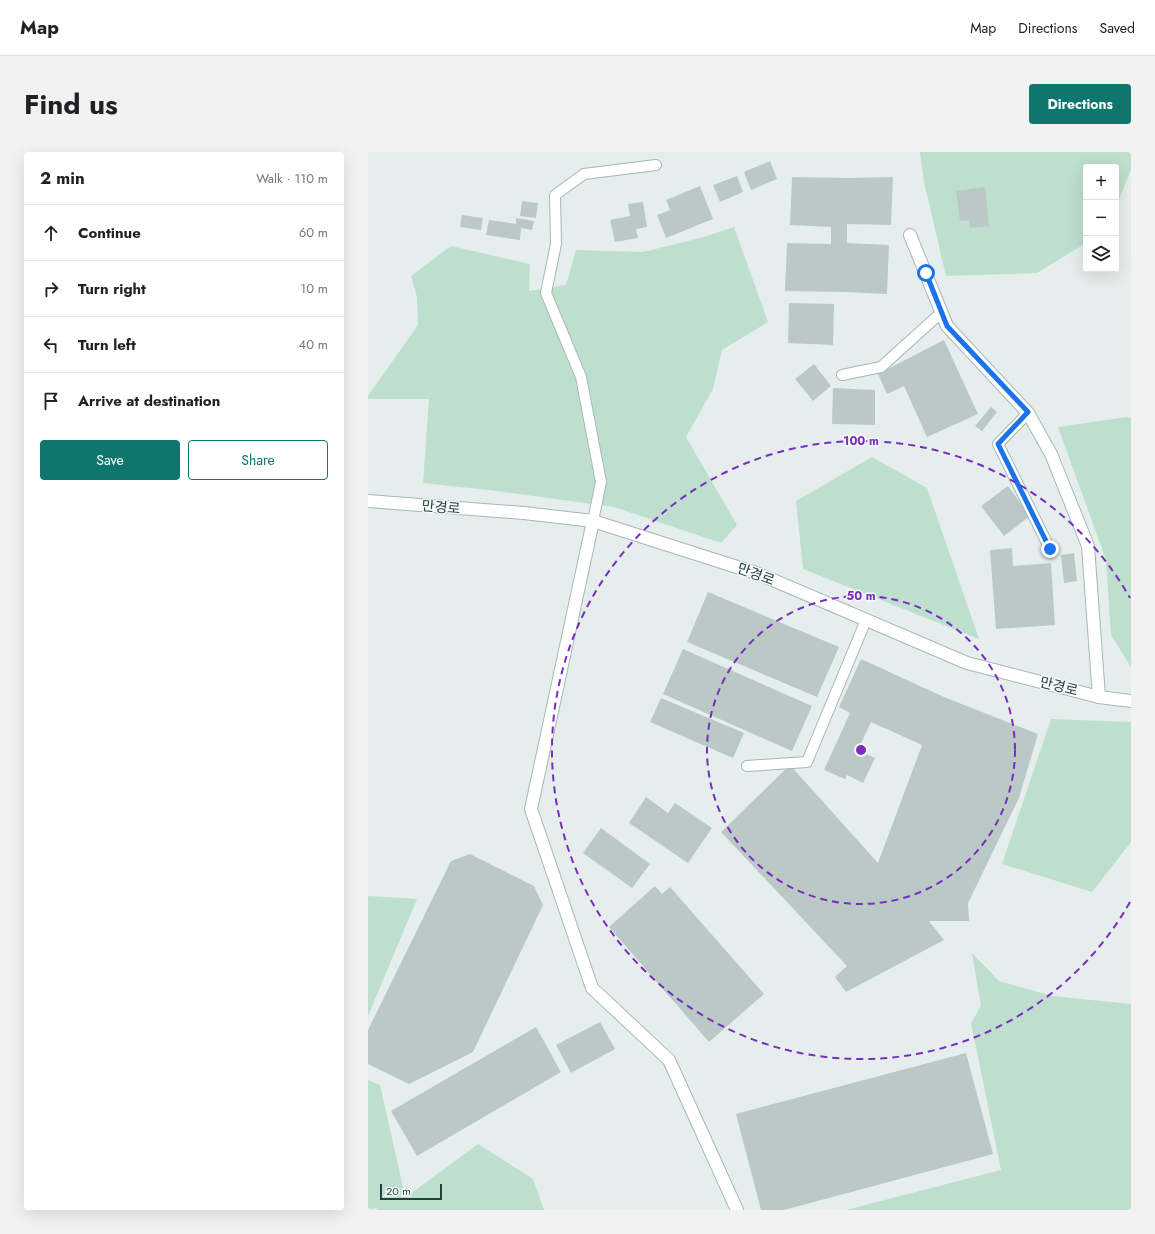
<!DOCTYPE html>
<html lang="en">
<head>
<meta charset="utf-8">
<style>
	body { margin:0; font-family:Jost,"Noto Sans KR",sans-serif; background:#f2f2f2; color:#202124 }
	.controls { position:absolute; right:12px; top:12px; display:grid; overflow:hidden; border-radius:4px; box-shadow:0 4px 16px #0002 }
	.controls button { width:36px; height:36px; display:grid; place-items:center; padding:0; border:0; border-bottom:1px solid #e0e0e0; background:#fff; color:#202124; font:20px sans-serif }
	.scale { position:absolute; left:12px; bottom:10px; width:62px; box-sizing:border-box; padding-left:4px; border:2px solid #23413f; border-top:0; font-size:11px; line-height:14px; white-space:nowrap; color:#23413f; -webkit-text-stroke:3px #f6faf9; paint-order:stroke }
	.stop { position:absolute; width:12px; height:12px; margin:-9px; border:3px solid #1a73e8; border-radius:50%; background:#fff }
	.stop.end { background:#1a73e8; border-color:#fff; box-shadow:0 1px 4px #0008 }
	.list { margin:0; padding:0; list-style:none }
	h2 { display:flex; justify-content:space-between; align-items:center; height:52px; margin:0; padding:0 16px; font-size:17px }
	h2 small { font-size:13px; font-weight:400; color:#757577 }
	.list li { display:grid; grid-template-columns:26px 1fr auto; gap:12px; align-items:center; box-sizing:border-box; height:56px; padding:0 16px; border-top:1px solid #e0e0e0 }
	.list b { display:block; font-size:15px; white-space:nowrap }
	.list em { font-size:13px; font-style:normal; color:#757577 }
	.actions { display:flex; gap:8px; padding:12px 16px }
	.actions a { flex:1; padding:9px 0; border:1px solid #0f766e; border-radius:4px; text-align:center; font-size:14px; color:#0f766e }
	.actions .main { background:#0f766e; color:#fff }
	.icon { flex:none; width:22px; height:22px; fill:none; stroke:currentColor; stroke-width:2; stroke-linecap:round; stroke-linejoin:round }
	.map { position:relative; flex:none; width:763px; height:1058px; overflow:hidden; border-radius:4px }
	header { display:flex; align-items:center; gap:24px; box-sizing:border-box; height:56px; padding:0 20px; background:#fff; border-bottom:1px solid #e0e0e0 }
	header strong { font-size:19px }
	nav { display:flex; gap:22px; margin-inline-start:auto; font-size:14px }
	.intro { display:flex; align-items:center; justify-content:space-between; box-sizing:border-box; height:96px; padding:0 24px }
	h1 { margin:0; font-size:28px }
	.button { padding:10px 18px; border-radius:4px; background:#0f766e; color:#fff; font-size:14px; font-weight:700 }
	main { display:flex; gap:24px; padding:0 24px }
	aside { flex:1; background:#fff; border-radius:4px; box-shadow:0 4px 16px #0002 }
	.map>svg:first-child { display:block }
	.green { fill:#bedfcd }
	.building { fill:#bac9c6 }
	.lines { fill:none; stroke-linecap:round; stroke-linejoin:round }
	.service-casing { stroke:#a7b7b5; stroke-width:12 }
	.minor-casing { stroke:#a7b7b5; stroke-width:14 }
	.tertiary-casing { stroke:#a7b7b5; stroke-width:14 }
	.service { stroke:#fff; stroke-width:10 }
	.minor { stroke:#fff; stroke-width:12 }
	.tertiary { stroke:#fff; stroke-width:12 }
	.route { stroke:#1a73e8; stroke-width:5 }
	.ring { fill:none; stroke:#7b2cbf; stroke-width:2; stroke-dasharray:7 5 }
	.labels { text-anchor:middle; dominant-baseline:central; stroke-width:3; stroke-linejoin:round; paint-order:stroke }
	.street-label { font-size:14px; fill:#23413f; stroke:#f6faf9 }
	.centre { fill:#7b2cbf; stroke:#f6faf9; stroke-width:2 }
	.ring-label { font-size:12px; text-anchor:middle; font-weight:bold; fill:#7b2cbf; stroke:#f6faf9; stroke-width:3; stroke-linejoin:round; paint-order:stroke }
</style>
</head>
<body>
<header>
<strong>Map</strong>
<nav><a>Map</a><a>Directions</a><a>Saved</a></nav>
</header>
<div class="intro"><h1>Find us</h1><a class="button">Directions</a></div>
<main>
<aside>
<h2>2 min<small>Walk · 110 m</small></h2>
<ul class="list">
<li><svg class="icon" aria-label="ahead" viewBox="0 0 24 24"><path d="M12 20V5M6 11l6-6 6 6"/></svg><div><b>Continue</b></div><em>60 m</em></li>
<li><svg class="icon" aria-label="right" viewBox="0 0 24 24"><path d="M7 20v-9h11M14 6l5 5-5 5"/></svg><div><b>Turn right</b></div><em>10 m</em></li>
<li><svg class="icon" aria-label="left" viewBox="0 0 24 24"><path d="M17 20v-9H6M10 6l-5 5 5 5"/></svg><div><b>Turn left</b></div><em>40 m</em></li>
<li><svg class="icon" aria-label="arrive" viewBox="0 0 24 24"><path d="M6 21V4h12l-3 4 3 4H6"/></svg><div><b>Arrive at destination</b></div></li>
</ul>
<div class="actions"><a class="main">Save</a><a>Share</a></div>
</aside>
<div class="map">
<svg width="763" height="1058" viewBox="0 0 763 1058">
	<rect width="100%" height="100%" fill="#e5eeec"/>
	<path class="green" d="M552,0H763V18L748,55V15H718V91L669,121L578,124L556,30Z
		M366,75L400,170L354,198L345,237L318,285L369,373L353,391L246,355L129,339L55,331L61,247H0V244L50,173L49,145L43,124L83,94L162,112L161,139L198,133L208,98L275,100L336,85Z
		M759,265L763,266V515L743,483L738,408L690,275Z
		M504,305L559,336L611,487L435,417L428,349Z
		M683,567L763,570V690L724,740L634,712Z
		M0,744L49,747L0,864Z
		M604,801L631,829L684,844L763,852V1058H478L633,1018L603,871L613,854Z
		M0,928L12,933L37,1044L42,1042L110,992L165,1027L176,1058H10L8,1056L0,1058Z"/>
	<path class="building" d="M402,9L409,27L383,38L376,20Z
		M369,24L375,40L352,50L345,33Z
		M424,25L481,26L525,25L523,73L479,72V91L521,93L519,142L477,140L417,139L419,91L463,92V75L422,73Z
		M332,34L345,67L298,86L289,63L302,58L298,48Z
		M617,35L621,74L602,76L601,68L592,69L588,39Z
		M154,49L170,51L168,66L152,64Z
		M275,50L279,75L268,77L270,86L247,90L242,68L262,64L260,52Z
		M94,63L115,66L113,78L92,75Z
		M148,66L166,69L164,78L153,76L152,88L118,83L121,68L148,72Z
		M421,151L466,152L465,193L420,191Z
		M576,188L610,262L559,285L536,234L519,242L510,222Z
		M446,212L463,234L445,249L427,227Z
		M465,236L507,238V273L464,272Z
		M623,255L629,260L614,279L607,274Z
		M640,334L662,364L636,384L613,354Z
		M644,396L645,414L683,411L687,473L628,477L622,398Z
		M706,401L709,429L696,431L693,403Z
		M340,440L471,495L449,545L319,490Z
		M315,497L444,554L424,599L295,542Z
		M493,507L576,545L670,582L651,646L600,751L601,769H561L576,788L478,840L467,825L479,814L353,680L422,613L510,711L554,593L503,570L490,598L507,606L495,631L479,623L477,627L456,618L482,561L471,555Z
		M293,546L376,581L365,606L282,570Z
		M278,645L300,661L307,651L344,676L320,711L261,671Z
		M233,676L282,712L264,736L215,701Z
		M102,702L166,734L175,753L105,900L41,932L0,912V878L83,709Z
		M287,734L294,742L302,735L396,842L341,890L241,775Z
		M232,870L247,897L203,921L188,893Z
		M168,875L193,920L49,1004L23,959Z
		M598,901L625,1002L416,1058H393L368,962Z"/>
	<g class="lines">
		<g class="service-casing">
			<path id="service" d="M474,223L513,215L574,160
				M660,261L630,292L682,397
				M225,369L233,330L213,225L178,141L188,92L187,43L216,22L288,13
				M379,614L439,610L498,468"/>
		</g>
		<g class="minor-casing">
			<path id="minor" d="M542,83L579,174L660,261L683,302L720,394L731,545
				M225,369L163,657L224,836L301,908L369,1058"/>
		</g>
		<g class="tertiary-casing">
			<path id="tertiary" d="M0,349L156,361L225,369L391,422L599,511L731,545L763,549"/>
		</g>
		<use href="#service" class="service"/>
		<use href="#minor" class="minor"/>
		<use href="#tertiary" class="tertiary"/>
	</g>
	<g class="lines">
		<path class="route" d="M558,121L579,174L660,260L630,292L682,397"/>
	</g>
	<g class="ring">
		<circle cx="493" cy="598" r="154"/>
		<path d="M762 750A309 309 0 1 1 762 446"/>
	</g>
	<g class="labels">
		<g class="street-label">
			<text transform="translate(73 355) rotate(5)">만경로</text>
			<text transform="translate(388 422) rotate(20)">만경로</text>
			<text transform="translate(691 534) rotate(14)">만경로</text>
		</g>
	</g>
	<circle cx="493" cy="598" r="6" class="centre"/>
	<g class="ring-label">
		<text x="493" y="293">100 m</text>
		<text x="493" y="448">50 m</text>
	</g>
</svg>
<div class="controls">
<button>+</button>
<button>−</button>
<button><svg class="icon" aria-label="layers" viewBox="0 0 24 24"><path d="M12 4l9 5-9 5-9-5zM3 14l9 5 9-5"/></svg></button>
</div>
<div class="scale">20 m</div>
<div class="stop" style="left:558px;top:121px"></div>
<div class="stop end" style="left:682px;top:397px"></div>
</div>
</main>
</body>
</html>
